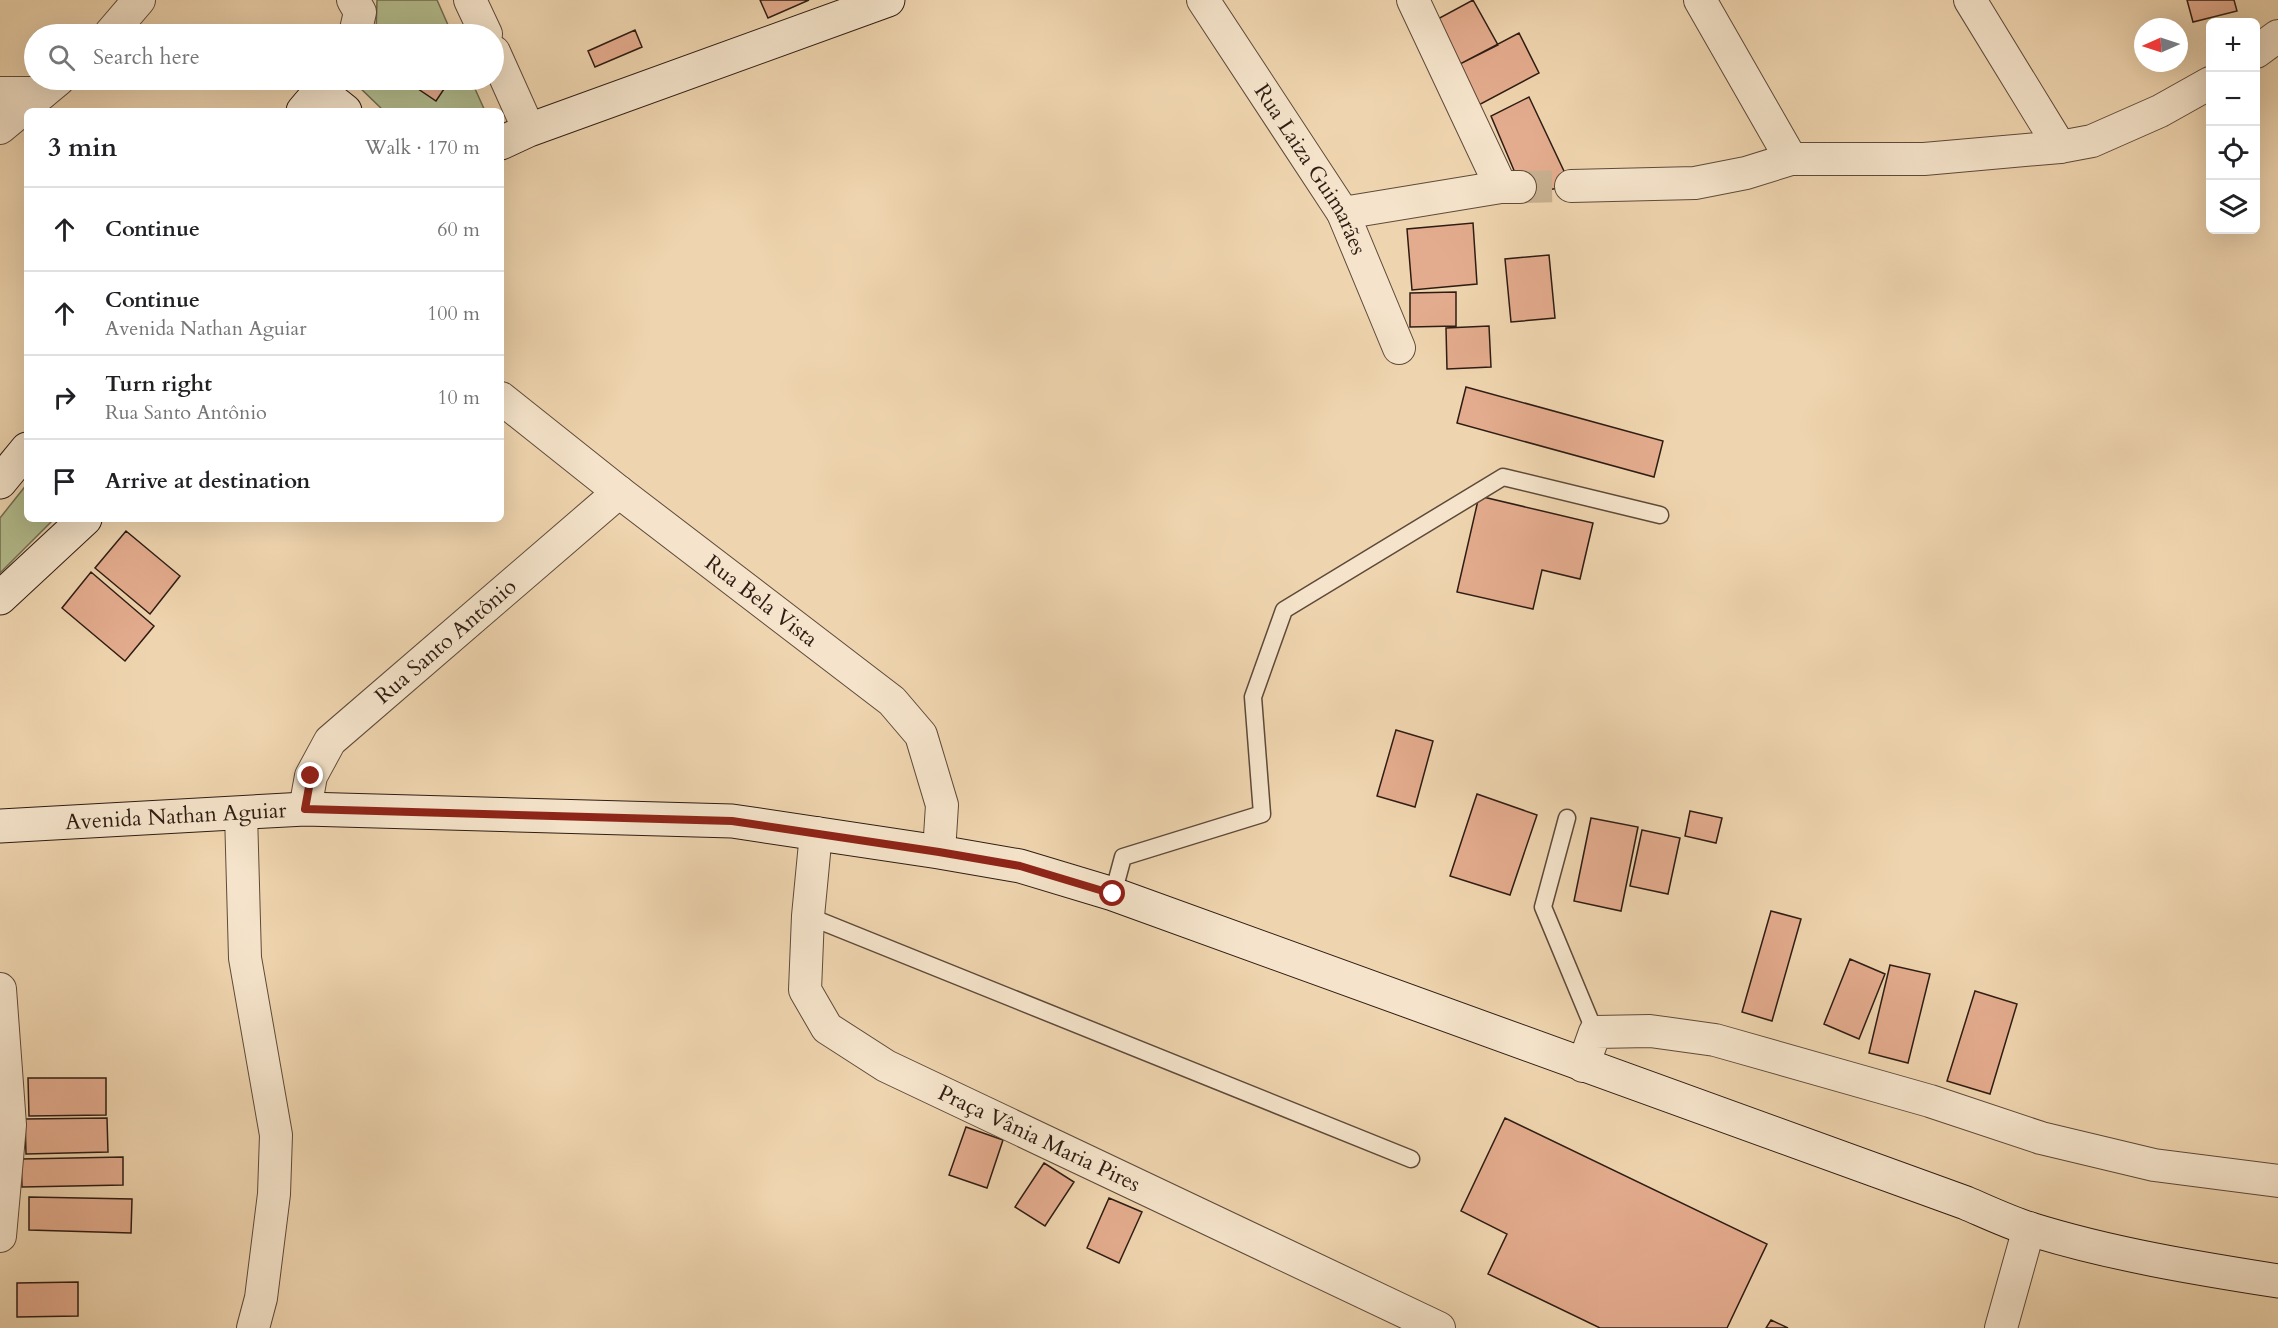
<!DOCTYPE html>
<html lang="en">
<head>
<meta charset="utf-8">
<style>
	body { margin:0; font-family:Cardo,serif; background:#f2f2f2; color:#202124 }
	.controls { position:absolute; right:18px; top:18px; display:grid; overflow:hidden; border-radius:9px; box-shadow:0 6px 24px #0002 }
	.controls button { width:54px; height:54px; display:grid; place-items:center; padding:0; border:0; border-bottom:2px solid #e0e0e0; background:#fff; color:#202124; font:30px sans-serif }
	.compass { position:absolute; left:2134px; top:18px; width:54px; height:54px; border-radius:50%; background:#fff; box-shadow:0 6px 24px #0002; rotate:267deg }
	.stop { position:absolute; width:18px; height:18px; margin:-14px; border:4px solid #8f2418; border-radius:50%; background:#fff }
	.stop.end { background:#8f2418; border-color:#fff; box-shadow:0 2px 6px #0008 }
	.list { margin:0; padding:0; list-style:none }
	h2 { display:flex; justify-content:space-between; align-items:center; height:78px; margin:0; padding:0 24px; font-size:26px }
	h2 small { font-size:20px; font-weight:400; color:#757577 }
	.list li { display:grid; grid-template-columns:39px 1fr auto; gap:18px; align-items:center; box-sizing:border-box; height:84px; padding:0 24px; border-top:2px solid #e0e0e0 }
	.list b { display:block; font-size:22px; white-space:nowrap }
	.list p { margin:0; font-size:20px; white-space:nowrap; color:#757577 }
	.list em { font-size:20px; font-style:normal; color:#757577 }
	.icon { flex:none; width:33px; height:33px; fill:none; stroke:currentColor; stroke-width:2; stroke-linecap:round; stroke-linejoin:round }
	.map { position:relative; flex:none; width:2278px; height:1328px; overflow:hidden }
	.search { position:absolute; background:#fff; box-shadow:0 6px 24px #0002; left:24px; top:24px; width:480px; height:66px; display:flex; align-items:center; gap:15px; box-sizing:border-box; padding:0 21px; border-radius:33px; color:#757577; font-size:22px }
	.panel { position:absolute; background:#fff; box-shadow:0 6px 24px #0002; left:24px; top:108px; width:480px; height:414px; border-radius:9px }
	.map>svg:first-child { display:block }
	.green { fill:#b4be8f; stroke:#716d51; stroke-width:1.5 }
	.building { fill:#e4ac8e; stroke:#2e1c13; stroke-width:1.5 }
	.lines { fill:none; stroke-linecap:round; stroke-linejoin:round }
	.street-tunnel { stroke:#c8b090; stroke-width:32; stroke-dasharray:32 16; stroke-linecap:butt }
	.lane-casing { stroke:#5e4a3a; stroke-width:19 }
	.street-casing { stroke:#5e4a3a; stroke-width:34 }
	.secondary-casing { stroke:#2e1c13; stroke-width:35 }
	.lane { stroke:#f5e4cb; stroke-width:16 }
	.street { stroke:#f5e4cb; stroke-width:32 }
	.secondary { stroke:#f5e4cb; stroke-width:33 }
	.route { stroke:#8f2418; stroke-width:8 }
	.labels { text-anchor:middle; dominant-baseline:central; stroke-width:4.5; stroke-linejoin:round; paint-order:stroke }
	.street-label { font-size:22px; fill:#2e1c13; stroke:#f5e4cb }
</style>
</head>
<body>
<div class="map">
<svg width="2278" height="1328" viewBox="0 0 2278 1328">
	<rect width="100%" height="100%" fill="#efd5af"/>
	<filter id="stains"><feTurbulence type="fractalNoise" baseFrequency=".00333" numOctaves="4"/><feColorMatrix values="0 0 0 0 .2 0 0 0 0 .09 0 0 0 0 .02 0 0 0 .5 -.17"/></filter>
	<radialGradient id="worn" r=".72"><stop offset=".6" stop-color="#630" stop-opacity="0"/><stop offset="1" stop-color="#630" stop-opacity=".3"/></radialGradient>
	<path class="green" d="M377,0H437L452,34H376Z
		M355,80H471L485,111H384L354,82Z
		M27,484V519H54L0,573V518Z"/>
	<path class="building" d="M760,0H809L768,18Z
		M1473,0L1498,45L1456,66L1434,21Z
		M2187,0H2234L2237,11L2193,22Z
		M635,30L642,47L595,67L588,51Z
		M1519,33L1539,73L1475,107L1456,66Z
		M405,80H450L436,101Z
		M1529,97L1571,186L1524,194L1491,116Z
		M1473,223L1477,284L1412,290L1407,229Z
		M1549,255L1555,318L1511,322L1505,259Z
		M1456,292V326L1410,327V293Z
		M1489,326L1491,367L1447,369L1446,328Z
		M1466,387L1663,441L1654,477L1457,423Z
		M1479,496L1593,523L1580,579L1542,570L1533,609L1457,592Z
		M126,531L180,576L150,614L95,568Z
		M91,572L154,626L125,661L62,608Z
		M1396,730L1433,741L1415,807L1377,796Z
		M1477,794L1537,815L1510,895L1450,876Z
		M1690,811L1722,818L1716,843L1685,836Z
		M1591,818L1638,827L1621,911L1574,901Z
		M1642,830L1680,838L1668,894L1630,886Z
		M1771,911L1801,919L1772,1021L1742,1012Z
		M1850,959L1885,974L1859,1039L1824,1024Z
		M1890,965L1930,974L1908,1063L1869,1053Z
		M1975,991L2017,1004L1990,1094L1947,1081Z
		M28,1078H106V1115L29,1116Z
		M107,1118L108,1152L26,1154L25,1119Z
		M1505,1118L1767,1244L1727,1328H1600L1488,1274L1507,1234L1461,1211Z
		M966,1127L1003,1140L987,1188L949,1175Z
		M123,1157V1185L22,1187L21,1159Z
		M1044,1163L1074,1182L1045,1226L1015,1207Z
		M29,1197L132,1199L131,1233L29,1230Z
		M1109,1198L1142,1212L1119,1263L1087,1248Z
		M78,1282V1316L17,1317V1283Z
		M1771,1320L1788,1328H1766Z"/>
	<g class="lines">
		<path class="street-tunnel" d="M1520,187L1571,186"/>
		<g class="lane-casing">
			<path id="lane" d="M1567,818L1543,907L1595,1032
				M1113,894L1123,857L1262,814L1253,697L1284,610L1503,477L1660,515
				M808,916L1411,1159"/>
		</g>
		<g class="street-casing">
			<g id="street">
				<path d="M353,0L360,12L355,34"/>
				<path d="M470,0L486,34"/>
				<path id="s1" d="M1203,0L1343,213L1399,348"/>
				<path d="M1413,0L1501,187"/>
				<path d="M1700,0L1791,159"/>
				<path d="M1970,0L2060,147"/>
				<path d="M110,34L139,0"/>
				<path d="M494,52L529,130"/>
				<path d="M2256,52L2278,36"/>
				<path d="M0,93H42"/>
				<path d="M0,128L58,80"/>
				<path d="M1571,186L1695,183L1746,173L1791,159H1924L2060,147L2092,141L2160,111L2210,83"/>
				<path d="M1343,213L1501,187H1520"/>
				<path id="s2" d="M501,398L619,492L892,701L921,735L942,805L939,852"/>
				<path id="s3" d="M305,809L311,776L330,741L619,492"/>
				<path d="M241,813L245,958L276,1135L274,1194L261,1298L253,1328"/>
				<path id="s4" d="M816,833L808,916L805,990L827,1028L886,1066L1439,1328"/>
				<path d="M0,989L10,1125L0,1236"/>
				<path d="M1583,1066L1595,1032L1650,1031L1715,1040L1930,1101L2041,1138L2154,1165L2278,1181"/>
				<path d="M2001,1328L2029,1228"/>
			</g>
		</g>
		<g class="secondary-casing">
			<g id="secondary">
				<path d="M303,111L320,91L345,111"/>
				<path d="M501,143L529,130L888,0"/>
				<path d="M0,482L27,449"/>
				<path d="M0,598L85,519"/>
				<path id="s5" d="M0,826L305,809L732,821L939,852L1020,866L1113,894L1966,1203C1987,1212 2008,1222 2030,1229C2110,1254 2195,1268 2278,1281"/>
			</g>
		</g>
		<use href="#lane" class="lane"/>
		<use href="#street" class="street"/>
		<use href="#secondary" class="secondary"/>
	</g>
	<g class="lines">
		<path class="route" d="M311,776L305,809L732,821L939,852L1020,866L1113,894"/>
	</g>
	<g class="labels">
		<g class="street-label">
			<text stroke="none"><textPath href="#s1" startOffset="201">Rua Laiza Guimarães</textPath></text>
			<text stroke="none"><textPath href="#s2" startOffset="330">Rua Bela Vista</textPath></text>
			<text stroke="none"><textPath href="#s3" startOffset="226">Rua Santo Antônio</textPath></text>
			<text stroke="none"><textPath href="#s5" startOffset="176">Avenida Nathan Aguiar</textPath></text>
			<text stroke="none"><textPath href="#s4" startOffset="441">Praça Vânia Maria Pires</textPath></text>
		</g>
	</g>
	<rect width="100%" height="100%" filter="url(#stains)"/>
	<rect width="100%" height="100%" fill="url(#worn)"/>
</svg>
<div class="controls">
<button>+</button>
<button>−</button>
<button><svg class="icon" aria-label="locate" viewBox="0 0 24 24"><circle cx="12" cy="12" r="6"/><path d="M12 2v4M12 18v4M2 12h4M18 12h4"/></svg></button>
<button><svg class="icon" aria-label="layers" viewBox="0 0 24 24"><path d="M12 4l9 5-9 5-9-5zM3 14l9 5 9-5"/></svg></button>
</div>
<svg class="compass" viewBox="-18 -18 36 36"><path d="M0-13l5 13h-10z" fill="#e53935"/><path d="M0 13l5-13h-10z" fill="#757577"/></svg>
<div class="stop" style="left:1113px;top:894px"></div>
<div class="stop end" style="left:311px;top:776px"></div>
<div class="search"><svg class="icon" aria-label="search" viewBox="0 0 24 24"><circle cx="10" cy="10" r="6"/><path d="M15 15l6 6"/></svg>Search here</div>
<section class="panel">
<h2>3 min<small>Walk · 170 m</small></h2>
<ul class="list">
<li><svg class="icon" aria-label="ahead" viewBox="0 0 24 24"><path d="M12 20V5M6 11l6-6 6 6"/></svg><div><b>Continue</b></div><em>60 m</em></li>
<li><svg class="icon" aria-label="ahead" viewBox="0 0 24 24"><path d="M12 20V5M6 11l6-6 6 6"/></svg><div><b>Continue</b><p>Avenida Nathan Aguiar</p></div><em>100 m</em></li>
<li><svg class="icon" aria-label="right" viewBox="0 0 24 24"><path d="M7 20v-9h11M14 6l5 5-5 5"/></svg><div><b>Turn right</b><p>Rua Santo Antônio</p></div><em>10 m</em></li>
<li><svg class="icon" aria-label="arrive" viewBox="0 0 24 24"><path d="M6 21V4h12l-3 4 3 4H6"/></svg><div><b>Arrive at destination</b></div></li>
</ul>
</section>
</div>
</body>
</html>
